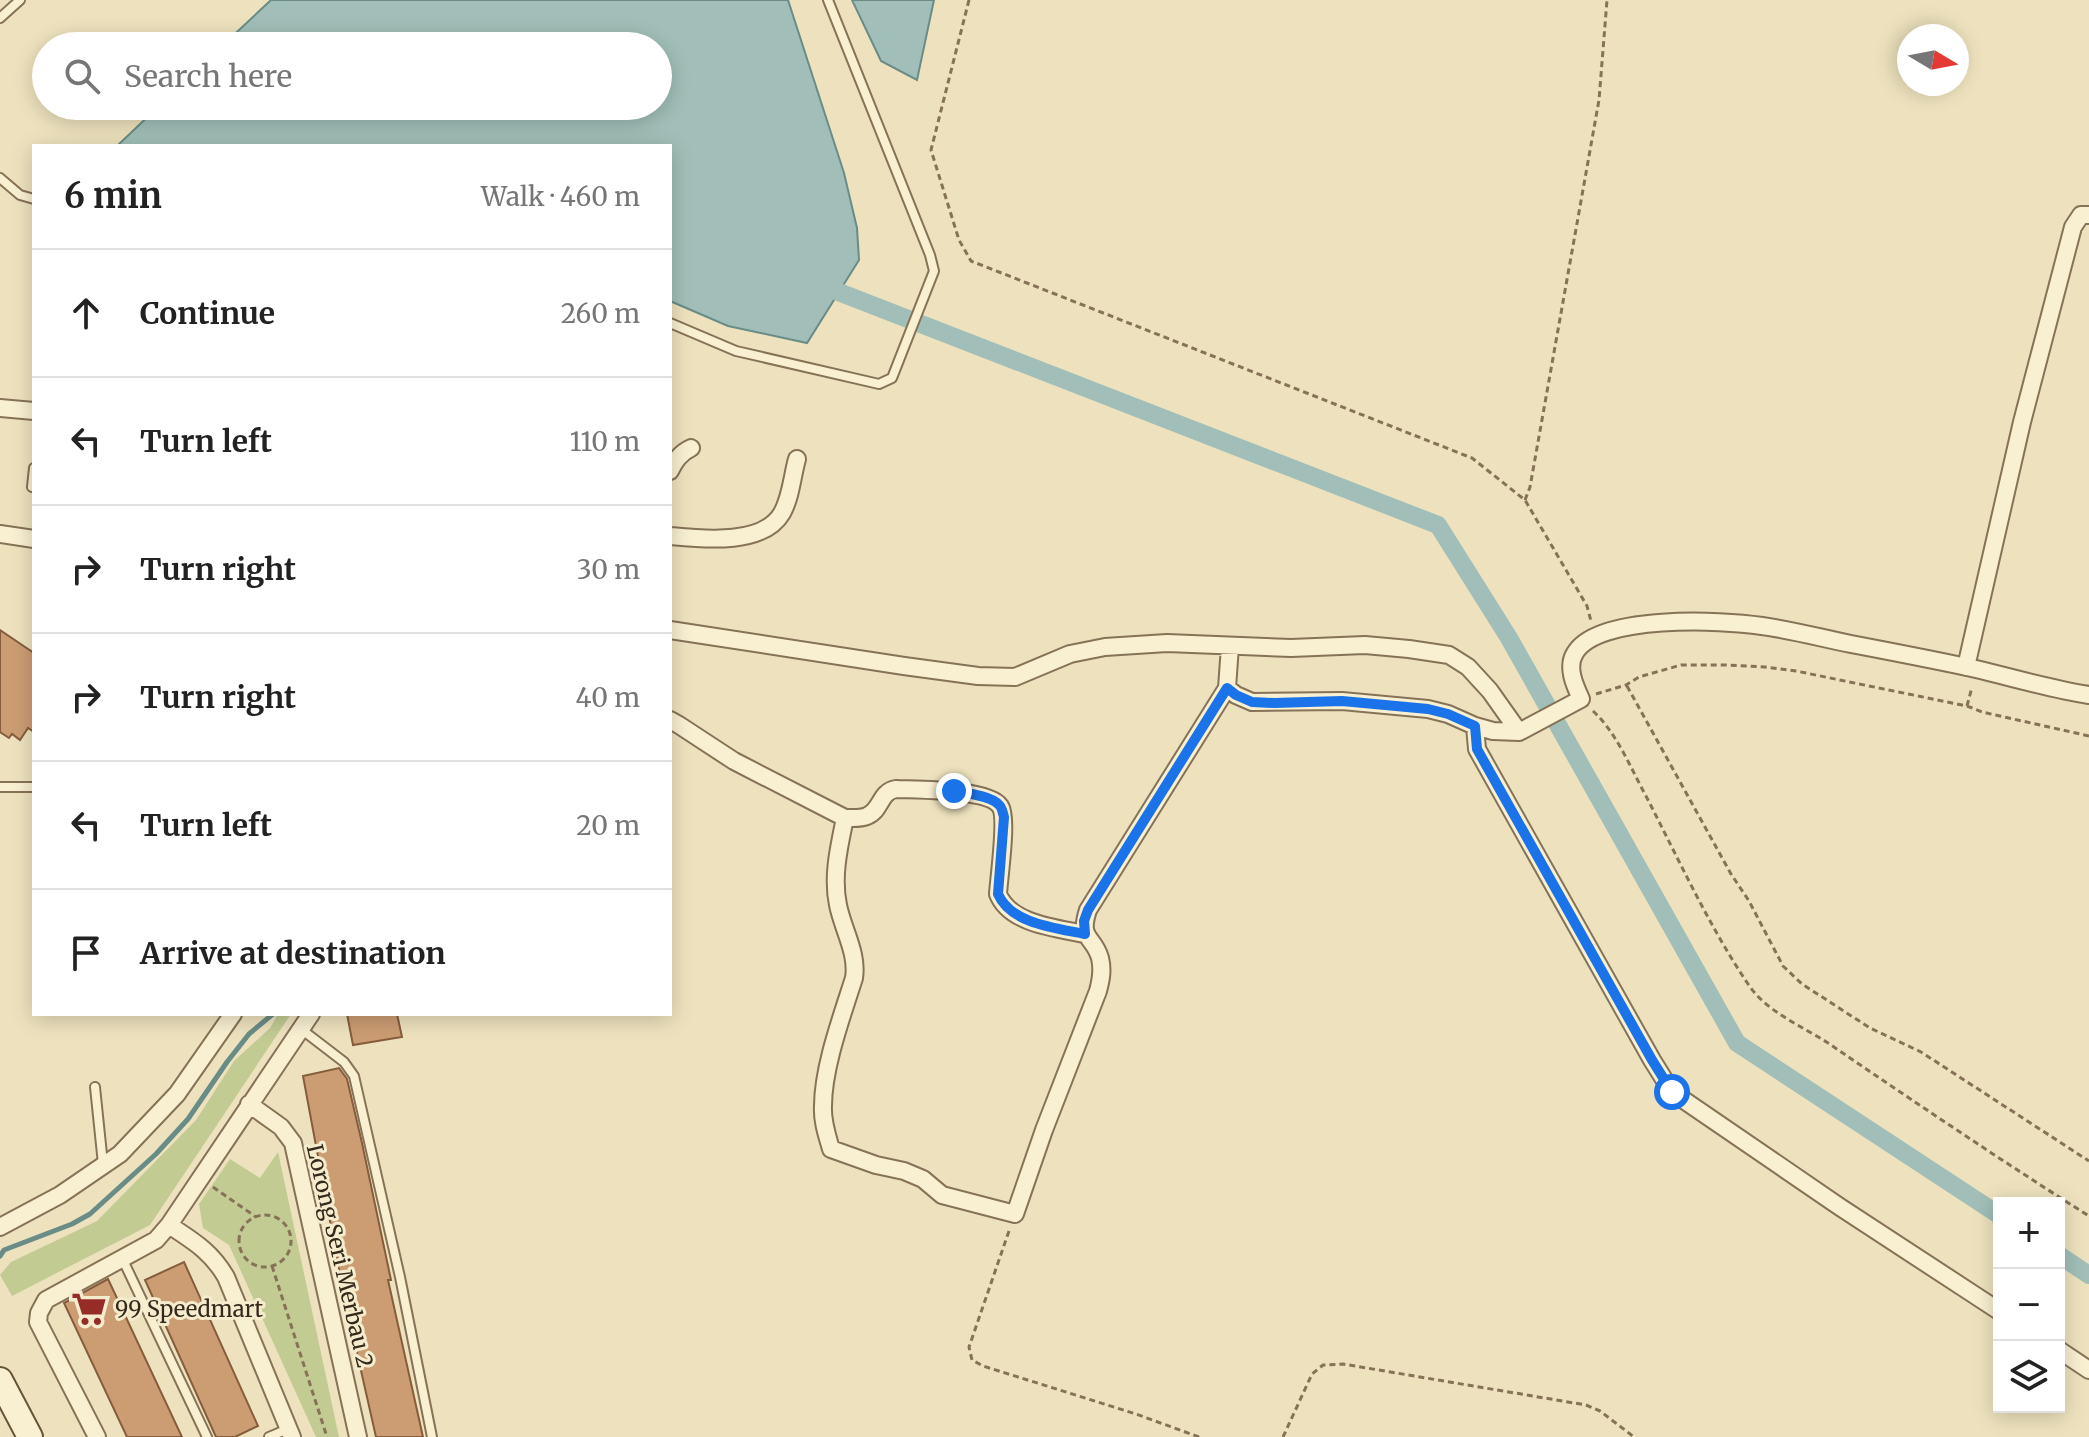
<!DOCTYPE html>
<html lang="en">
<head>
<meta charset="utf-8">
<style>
	body { margin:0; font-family:Merriweather,serif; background:#f2f2f2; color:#222 }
	.controls { position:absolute; right:24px; bottom:24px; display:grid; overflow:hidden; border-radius:0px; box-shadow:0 4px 20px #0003 }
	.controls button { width:72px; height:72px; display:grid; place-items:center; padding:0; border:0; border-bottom:2px solid #e0e0e0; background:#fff; color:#222; font:40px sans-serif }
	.compass { position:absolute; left:1897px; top:24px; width:72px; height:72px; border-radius:50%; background:#fff; box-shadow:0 4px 20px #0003; rotate:100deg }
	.stop { position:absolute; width:24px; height:24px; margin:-18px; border:6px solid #1a73e8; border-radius:50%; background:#fff }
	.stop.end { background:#1a73e8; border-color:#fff; box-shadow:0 2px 8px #0008 }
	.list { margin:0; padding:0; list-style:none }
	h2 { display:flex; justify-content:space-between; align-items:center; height:104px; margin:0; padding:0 32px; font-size:34px }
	h2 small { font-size:26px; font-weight:400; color:#767676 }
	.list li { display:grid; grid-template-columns:52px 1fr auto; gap:24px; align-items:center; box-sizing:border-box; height:128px; padding:0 32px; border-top:2px solid #e0e0e0 }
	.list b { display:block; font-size:30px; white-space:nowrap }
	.list em { font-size:26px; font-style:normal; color:#767676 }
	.icon { flex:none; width:44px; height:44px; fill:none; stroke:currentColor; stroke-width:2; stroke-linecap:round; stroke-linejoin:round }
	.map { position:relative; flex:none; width:2089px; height:1437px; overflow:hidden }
	.search { position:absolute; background:#fff; box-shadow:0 4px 20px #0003; left:32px; top:32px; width:640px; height:88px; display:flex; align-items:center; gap:20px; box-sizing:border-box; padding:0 28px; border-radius:44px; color:#767676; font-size:30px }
	.panel { position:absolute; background:#fff; box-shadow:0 4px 20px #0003; left:32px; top:144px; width:640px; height:872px; border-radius:0px }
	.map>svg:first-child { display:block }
	.green { fill:#c2cb92 }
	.water { fill:#a1bfb8; stroke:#698d86; stroke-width:2 }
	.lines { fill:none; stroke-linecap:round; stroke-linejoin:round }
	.stream { stroke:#698d86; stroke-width:5 }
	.canal { stroke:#a1bfb8; stroke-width:18 }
	.building { fill:#cc9d73; stroke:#855d3c; stroke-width:2 }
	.service-casing { stroke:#867257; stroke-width:12 }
	.minor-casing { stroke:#867257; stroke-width:20 }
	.secondary-casing { stroke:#67533a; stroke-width:28 }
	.path { stroke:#867257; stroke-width:3; stroke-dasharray:6 4; stroke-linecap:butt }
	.service { stroke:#f9efd1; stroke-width:8 }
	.minor { stroke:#f9efd1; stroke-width:16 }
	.secondary { stroke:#f9efd1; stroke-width:24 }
	.route { stroke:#1a73e8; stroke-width:10 }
	.labels { text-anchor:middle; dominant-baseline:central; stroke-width:6; stroke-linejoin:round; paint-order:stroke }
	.street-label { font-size:22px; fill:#35291b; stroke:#f5eccd }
	.poi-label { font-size:22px; fill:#35291b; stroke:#f5eccd; text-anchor:start }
</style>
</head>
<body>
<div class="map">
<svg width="2089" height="1437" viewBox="0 0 2089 1437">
	<rect width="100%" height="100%" fill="#eee2be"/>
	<path class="green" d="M278,1014H291L150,1225L12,1296L0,1275L11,1262L97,1221L196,1120L234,1061L270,1028Z
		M278,1152L339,1437H316L229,1245L203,1228L199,1204L230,1159L260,1178Z"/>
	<path class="water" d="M271,0H788L844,173L857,228L859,260L807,343L728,326L670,301V146H117L159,106H658V46H222Z
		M852,0H934L917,80L881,61Z"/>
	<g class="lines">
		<path class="stream" d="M0,1256L4,1250L72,1224L90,1214L156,1154L188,1119L227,1062L249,1034L273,1014"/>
		<path class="canal" d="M818,284L1438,525L1509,638L1737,1043L1999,1215
			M2059,1255L2089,1275"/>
	</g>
	<path class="building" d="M0,630L34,653V732L28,728L20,740L12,734L9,738L0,732Z
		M347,1014H397L402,1037L353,1045Z
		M339,1068L347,1079L362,1143L391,1280H388L423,1437H376L343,1291L303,1076Z
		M184,1262L258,1426L235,1437H216L145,1280Z
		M108,1279L182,1437H127L64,1303Z"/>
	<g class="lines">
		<g class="service-casing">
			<path id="service" d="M0,18L20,0
				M0,178L20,195L34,199
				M670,323L736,351L879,384L892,378L934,271L930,255L828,0
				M32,487L34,468
				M0,787H34
				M301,1029L344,1062L354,1076L400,1277L432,1437
				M95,1087L103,1164
				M122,1258L207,1437
				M269,1437L288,1429"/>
		</g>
		<g class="minor-casing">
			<path id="minor" d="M0,408L34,411
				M670,471C675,461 680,453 691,448
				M0,534L34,539
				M670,536C702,539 763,546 782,513C791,497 792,477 797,459
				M670,630L904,666L978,676L1015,677L1070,654L1105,647L1167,643L1291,648L1365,645L1409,649L1449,655L1468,667L1490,691L1519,732
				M1966,667L2022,422L2073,227L2081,215H2089
				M1227,688L1236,695L1252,702L1342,701L1428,709L1448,714L1475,726L1493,731L1519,732L1581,699C1575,686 1566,667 1575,653C1598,614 1722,620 1762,626C1792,630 1821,638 1851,644C1893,652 1935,660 1976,669C2014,678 2051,689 2089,695
				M670,720L679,725L734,761L845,818C853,818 860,819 867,816C882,810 879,792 896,789C917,790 988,789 1000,806C1008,817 999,877 998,894C1010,924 1056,928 1085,934
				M1475,726L1477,749L1652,1060L1672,1092L1840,1207L1999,1311
				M845,818C839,847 832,876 838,905C843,930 858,953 854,978C842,1016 823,1067 823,1106C822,1121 827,1135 831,1149L876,1165L904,1171L923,1179L942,1195L1015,1214L1044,1130L1098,991C1101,980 1103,970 1100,958C1094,936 1078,940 1088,910L1227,688L1230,646
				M249,1104L281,1127L293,1143L358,1437
				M169,1225C193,1241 211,1251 226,1277L292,1437
				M0,1227L60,1195L120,1154L177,1094L233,1014
				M2059,1350L2089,1370
				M97,1437L38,1322L39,1313L46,1300L156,1240L169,1225L311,1014"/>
		</g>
		<g class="secondary-casing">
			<path id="secondary" d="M0,1380L30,1437"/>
		</g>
		<path class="path" d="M969,0L931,150L959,240L971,261L1472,458L1525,500L1587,606L1591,621
			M1525,500L1530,487L1599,100L1607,0
			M1627,686L1731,874L1749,901L1783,966L1802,984L1870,1028L1921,1052L2089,1161
			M1596,694L1626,685L1639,677L1681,665H1725L1765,667L1796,671L1967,706L1982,712L2089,736
			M1967,706L1972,687
			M1593,711C1617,733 1631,769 1647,798C1679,860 1709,926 1748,984C1767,1013 1803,1026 1831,1045C1916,1103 2002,1161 2089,1216
			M213,1187L256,1217
			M239 1241a26 26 0 1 1 52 0a26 26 0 1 1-52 0Z
			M1009,1231L969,1347L972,1360L983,1366L1136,1414L1199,1437
			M272,1266L327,1437
			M1283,1437L1312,1374L1323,1365L1343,1364L1586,1405L1600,1411L1634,1437"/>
		<use href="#service" class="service"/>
		<use href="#minor" class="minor"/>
		<use href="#secondary" class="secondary"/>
	</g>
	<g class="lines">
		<path class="route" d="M954,791C966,793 992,796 999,805C1002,807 1003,814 1004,817L998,894C1011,924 1056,928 1085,934L1084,921L1088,910L1227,688L1236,695L1252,702L1274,703L1342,701L1428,709L1448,714L1475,726L1477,749L1652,1060L1672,1092"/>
	</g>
	<defs>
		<g id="supermarket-bare" transform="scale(2.76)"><path d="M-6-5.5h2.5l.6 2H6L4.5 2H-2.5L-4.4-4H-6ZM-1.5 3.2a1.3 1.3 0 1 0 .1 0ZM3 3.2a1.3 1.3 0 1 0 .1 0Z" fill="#952c26" stroke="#f5eccd" stroke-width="2.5" paint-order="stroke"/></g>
	</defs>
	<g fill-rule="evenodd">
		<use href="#supermarket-bare" x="89" y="1309"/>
	</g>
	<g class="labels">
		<g class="street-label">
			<text transform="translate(340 1256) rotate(77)">Lorong Seri Merbau 2</text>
		</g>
		<g class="poi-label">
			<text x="115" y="1309">99 Speedmart</text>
		</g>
	</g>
</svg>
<div class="controls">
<button>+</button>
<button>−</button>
<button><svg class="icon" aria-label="layers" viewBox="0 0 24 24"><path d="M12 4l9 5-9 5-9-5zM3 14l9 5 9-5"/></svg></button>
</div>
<svg class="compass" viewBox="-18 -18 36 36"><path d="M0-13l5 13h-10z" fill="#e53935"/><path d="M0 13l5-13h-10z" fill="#767676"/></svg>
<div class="stop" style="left:1672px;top:1092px"></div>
<div class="stop end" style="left:954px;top:791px"></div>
<div class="search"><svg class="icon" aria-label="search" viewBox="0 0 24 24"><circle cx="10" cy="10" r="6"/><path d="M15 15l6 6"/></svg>Search here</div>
<section class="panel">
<h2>6 min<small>Walk · 460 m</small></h2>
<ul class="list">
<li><svg class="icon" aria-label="ahead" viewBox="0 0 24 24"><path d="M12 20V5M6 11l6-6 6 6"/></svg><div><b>Continue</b></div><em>260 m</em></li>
<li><svg class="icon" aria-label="left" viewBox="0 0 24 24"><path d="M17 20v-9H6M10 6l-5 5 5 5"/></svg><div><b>Turn left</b></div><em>110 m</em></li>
<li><svg class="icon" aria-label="right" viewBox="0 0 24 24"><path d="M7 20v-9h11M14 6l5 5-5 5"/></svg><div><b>Turn right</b></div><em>30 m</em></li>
<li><svg class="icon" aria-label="right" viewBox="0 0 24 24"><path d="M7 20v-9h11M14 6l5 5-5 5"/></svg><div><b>Turn right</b></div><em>40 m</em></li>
<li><svg class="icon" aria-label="left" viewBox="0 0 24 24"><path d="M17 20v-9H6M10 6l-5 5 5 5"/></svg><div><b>Turn left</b></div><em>20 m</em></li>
<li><svg class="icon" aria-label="arrive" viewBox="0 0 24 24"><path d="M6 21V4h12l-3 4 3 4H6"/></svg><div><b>Arrive at destination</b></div></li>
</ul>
</section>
</div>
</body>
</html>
